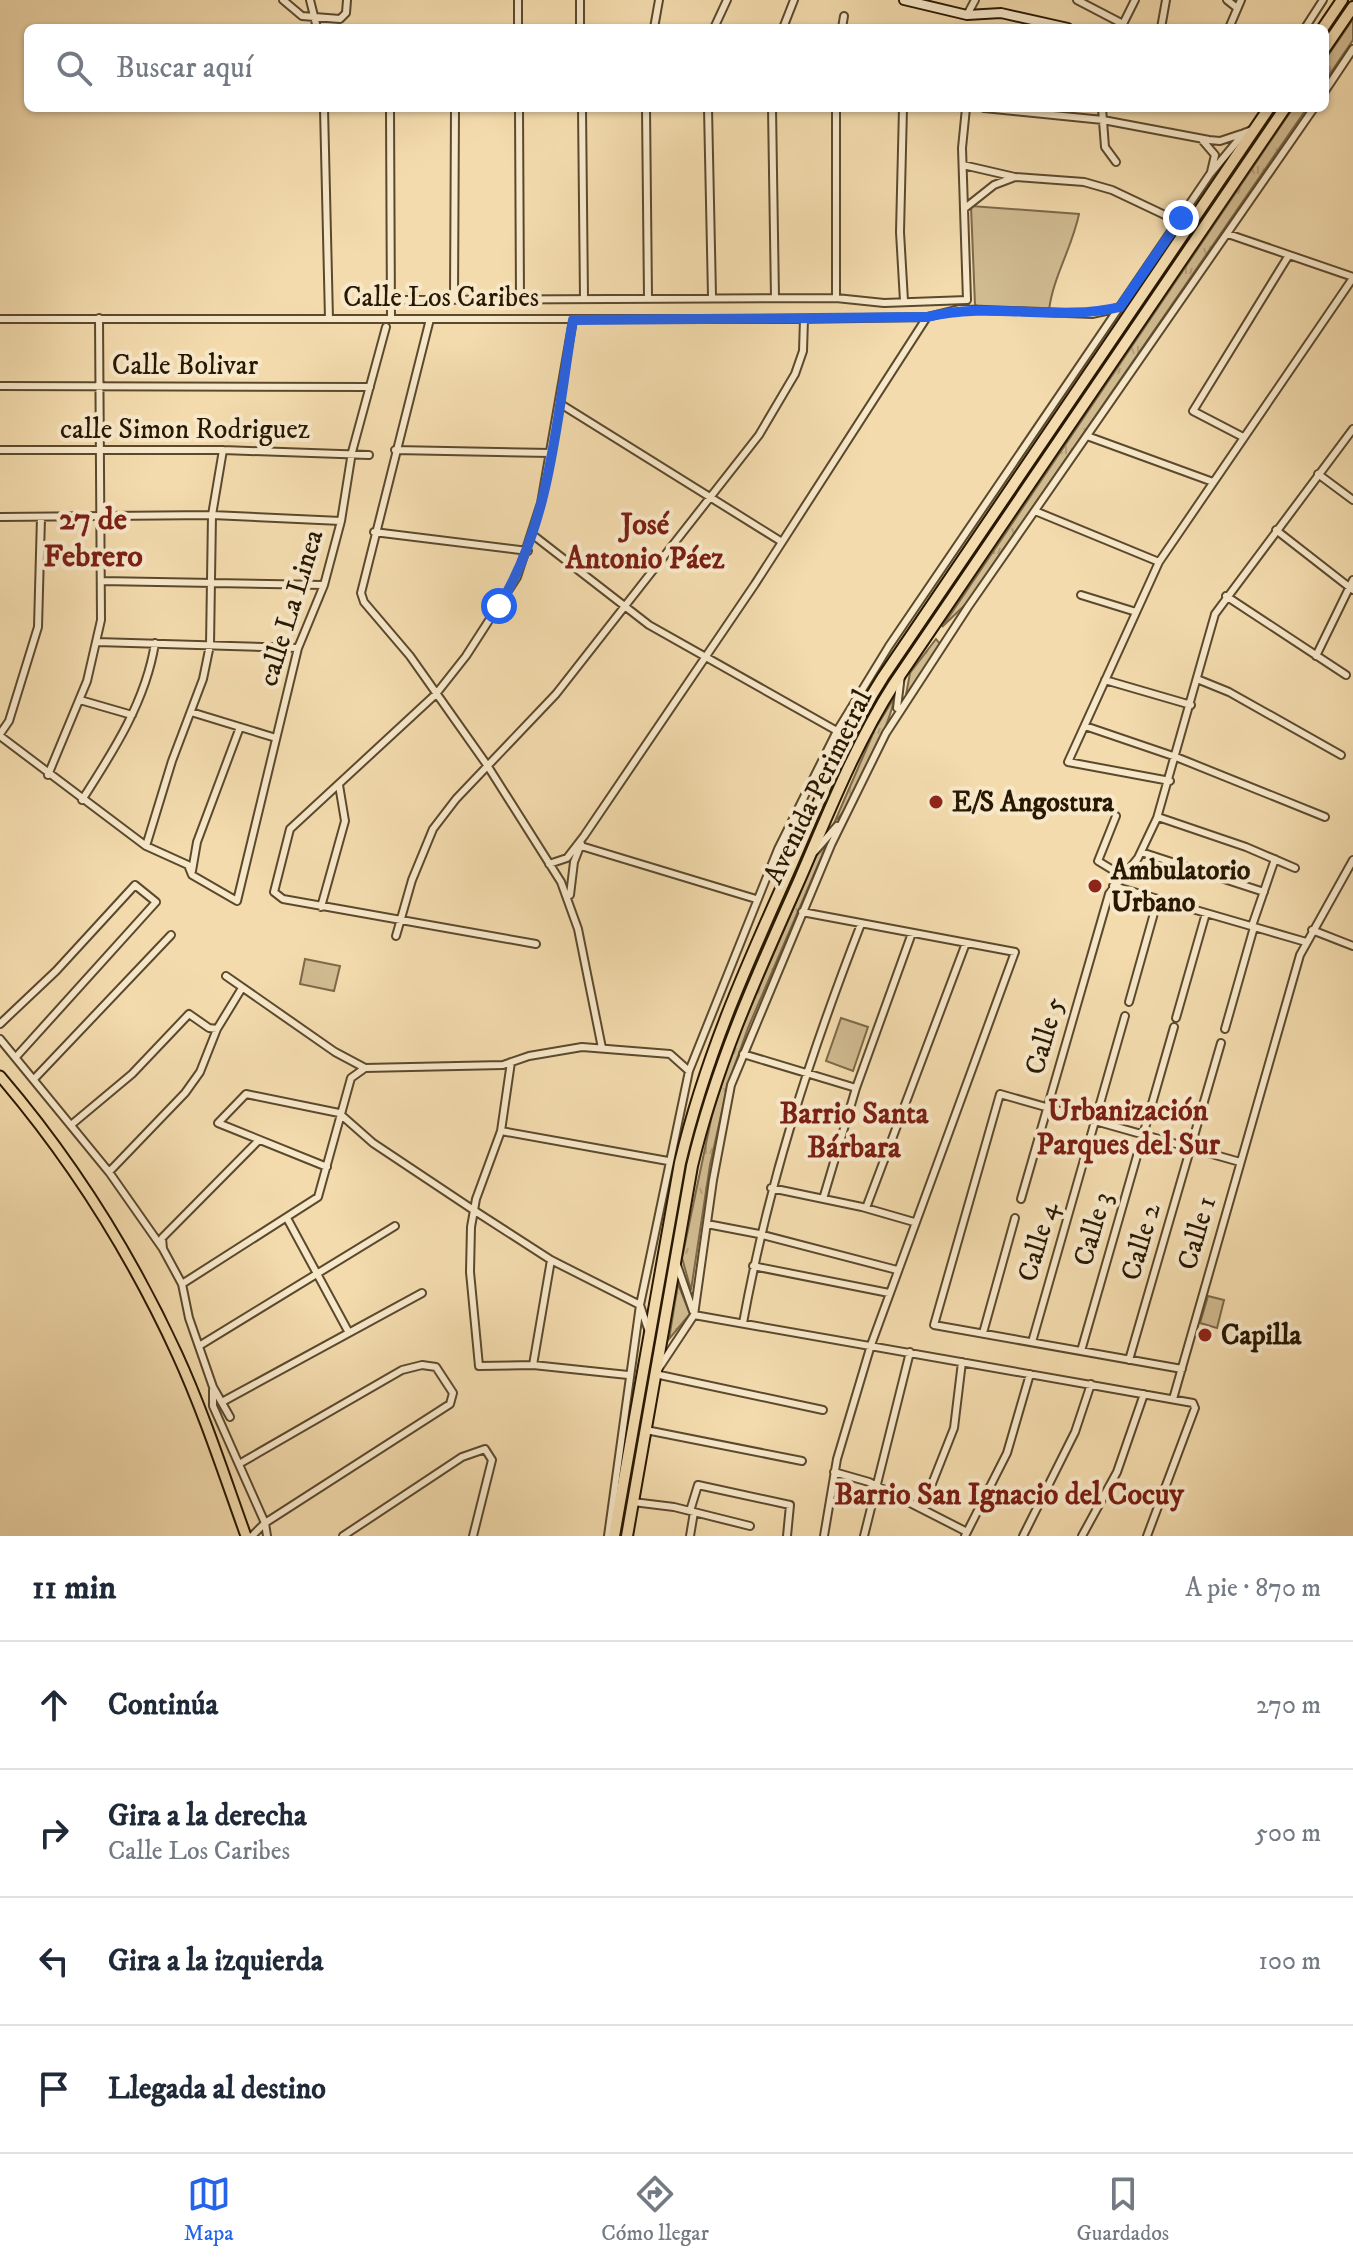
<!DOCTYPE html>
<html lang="es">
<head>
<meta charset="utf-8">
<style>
	body { margin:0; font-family:"IM FELL DW Pica",serif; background:#f2f2f3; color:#1f2937 }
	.stop { position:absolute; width:24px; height:24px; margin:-18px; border:6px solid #2563eb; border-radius:50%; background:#fff }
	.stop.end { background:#2563eb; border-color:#fff; box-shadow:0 2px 8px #0008 }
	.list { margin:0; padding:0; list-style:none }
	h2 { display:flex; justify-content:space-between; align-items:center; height:104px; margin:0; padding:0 32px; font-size:34px }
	h2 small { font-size:26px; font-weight:400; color:#747a83 }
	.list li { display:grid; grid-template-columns:52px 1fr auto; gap:24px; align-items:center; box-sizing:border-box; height:128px; padding:0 32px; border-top:2px solid #e0e1e3 }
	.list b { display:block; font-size:30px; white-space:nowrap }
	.list p { margin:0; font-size:26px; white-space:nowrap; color:#747a83 }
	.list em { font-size:26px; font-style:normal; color:#747a83 }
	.icon { flex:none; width:44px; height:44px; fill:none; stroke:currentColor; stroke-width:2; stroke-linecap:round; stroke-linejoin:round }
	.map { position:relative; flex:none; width:1353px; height:1536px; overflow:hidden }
	.search { position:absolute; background:#fff; box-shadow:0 2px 6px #0004; left:24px; right:24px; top:24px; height:88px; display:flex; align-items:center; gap:20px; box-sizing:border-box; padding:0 28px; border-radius:12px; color:#747a83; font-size:30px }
	.sheet { height:616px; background:#fff }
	nav { display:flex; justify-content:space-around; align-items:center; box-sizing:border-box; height:112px; border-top:2px solid #e0e1e3; background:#fff; font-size:22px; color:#747a83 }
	nav a { display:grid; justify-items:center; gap:4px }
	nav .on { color:#2563eb }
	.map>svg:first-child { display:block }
	.grass { fill:url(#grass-tufts); stroke:#7c6949; stroke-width:2 }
	.park { fill:#d0ba90; stroke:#7c6949; stroke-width:2 }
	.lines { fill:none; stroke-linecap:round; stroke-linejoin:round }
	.street-casing { stroke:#5b492d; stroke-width:10 }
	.secondary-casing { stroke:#281802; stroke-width:12 }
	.primary-casing { stroke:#281802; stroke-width:13 }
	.highway-casing { stroke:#281802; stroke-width:14 }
	.street { stroke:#f7e8ca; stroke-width:6 }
	.secondary { stroke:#f7e8ca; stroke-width:8 }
	.primary { stroke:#f3dbad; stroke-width:9 }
	.highway { stroke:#f3dbad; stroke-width:10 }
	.route { stroke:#2563eb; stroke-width:10 }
	.poi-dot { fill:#8f2418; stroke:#f7e8ca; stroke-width:3 }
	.labels { text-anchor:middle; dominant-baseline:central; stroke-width:8; stroke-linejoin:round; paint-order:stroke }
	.street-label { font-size:28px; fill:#281802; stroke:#f7e8ca }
	.poi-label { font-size:28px; font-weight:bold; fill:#281802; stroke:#f7e8ca; text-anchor:start }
	.neighbourhood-label { font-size:30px; font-weight:bold; fill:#7a1f14; stroke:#f7e8ca }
	.quarter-label { font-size:32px; font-weight:bold; fill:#7a1f14; stroke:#f7e8ca }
</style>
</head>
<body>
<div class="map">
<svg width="1353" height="1536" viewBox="0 0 1353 1536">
	<defs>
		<pattern id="grass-tufts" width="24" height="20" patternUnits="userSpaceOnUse" patternTransform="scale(2)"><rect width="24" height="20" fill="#d0ba90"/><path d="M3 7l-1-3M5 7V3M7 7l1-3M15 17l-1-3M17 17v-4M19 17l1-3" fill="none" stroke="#b39f7b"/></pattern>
	</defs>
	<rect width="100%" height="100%" fill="#f3dbad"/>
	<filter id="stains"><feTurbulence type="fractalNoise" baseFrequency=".0025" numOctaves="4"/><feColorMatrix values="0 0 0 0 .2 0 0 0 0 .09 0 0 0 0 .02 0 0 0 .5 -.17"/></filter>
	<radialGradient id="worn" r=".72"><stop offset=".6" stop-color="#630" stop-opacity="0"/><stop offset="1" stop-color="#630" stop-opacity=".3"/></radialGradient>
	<path class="grass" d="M1353,19V40L1325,81V60Z
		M1293,108H1307L967,603L942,627Z
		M936,639L940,644L906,695L910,673Z
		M894,698C893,718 851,809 835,821L875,729Z
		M827,844L748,1028L728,1084L710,1165L691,1290L682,1258L712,1115L735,1042L816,856Z
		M678,1284L690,1314L669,1339Z"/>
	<path class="park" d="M971,206L1079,214C1072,248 1053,277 1049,310H989L975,305Z
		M305,959L340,966L334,991L300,984Z
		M841,1018L868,1027L853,1071L826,1061Z
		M1208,1296L1224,1300L1217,1328L1200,1323Z"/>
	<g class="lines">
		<g class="street-casing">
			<path id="street" d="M283,0L302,16L340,19L346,13L347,0
				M310,0L317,28
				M518,0V28
				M580,0V28
				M1077,0L1123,24
				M1227,0L1237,8
				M967,15L975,0
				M1122,26L1135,0
				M654,28L659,0
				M714,28L727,0
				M783,28L794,0
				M842,28L844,16
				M1161,28L1166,0
				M1229,28L1241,0
				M1305,28L1323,0
				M1325,91L1353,49
				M324,108L329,319
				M390,108L391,319
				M519,108L520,298
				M582,108L584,298
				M646,108L648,297
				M708,108L712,296
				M772,108L775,298
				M903,108L900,232L904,301
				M984,108L1103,120L1209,140L1220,141L1241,134
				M1102,108L1105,147L1116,162
				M1203,141L1215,155L1211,172
				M963,165L1015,177L1084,182L1112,190L1169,217L1181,218
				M965,208L994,185L1015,177
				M1228,234L1353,277
				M454,298L455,108
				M836,298L884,303L967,300L962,148L966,108
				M391,300L836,298V108
				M0,319H796L927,317L960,309L1092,314L1119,308
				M430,319L361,593L364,602L410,656L487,765L561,882L578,929L602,1048
				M0,386L370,387
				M559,403L782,542
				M1087,436L1213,482
				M1243,437L1193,411L1289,255
				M0,450H223L369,455
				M395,450L551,453
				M1318,474L1353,500
				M1035,511L1159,562
				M0,517L212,515L341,521
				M1276,530L1353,590
				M374,532L528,551
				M533,535L649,625L837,731
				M101,581L324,585
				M1081,595L1136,612
				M1226,596L1346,675
				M97,642L298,648
				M1316,656L1353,580
				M1197,679L1229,692L1341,755
				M1105,680L1191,705
				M80,700L132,715
				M897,708L901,675
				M191,712L276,738
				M1085,726L1176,757L1325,817
				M0,734L9,721L38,627L41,517
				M0,736L146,846L188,865L192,875L237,901L298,648L324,585L341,521L352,452L386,327
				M48,775L87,681L101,620L99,318
				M1170,781L1068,762L1159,562L1353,278
				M82,800C113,752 146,701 155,643
				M1116,816L1098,861L1121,875
				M1158,817L1246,847L1295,868
				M146,846L172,761L203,679L210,645L212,515L223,450
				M581,846L756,899
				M815,851L837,826
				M1141,852L1264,892
				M549,864L567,858L584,836L755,584L927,317
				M192,871L197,842L240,727
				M1113,886L1306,942
				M570,895L574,862L581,844
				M321,907L345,821L339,785
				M802,912L1015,952L871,1345L837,1459L824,1536
				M1252,926L1275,859
				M1312,930L1353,946
				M396,936L412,880L433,829L456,799L556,694L759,435L795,374L803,351L804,319
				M536,944L283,899L274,892L290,829L436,694L466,656L517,577L541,503L573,320
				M226,976L335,1052L365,1068L503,1065L529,1056L582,1047L670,1054L689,1071
				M1129,1002L1158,899
				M1176,1018L1206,913
				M0,1024L56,971L135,885L156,902L16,1057
				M1225,1029L1254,927
				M0,1039L109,1172L163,1249L182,1284L189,1318L213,1387L230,1417
				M743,1054L856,1088
				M511,1062L501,1131L476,1199L471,1227L470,1272L479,1366L533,1365L628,1375
				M35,1078L171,935
				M71,1125L132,1074L189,1014L209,1028L217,1029
				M501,1131L668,1161
				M327,1167L218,1123L246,1094L339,1113L373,1143L475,1211L551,1260L640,1305L648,1329
				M109,1172L185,1093L200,1072L217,1029L242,988
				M771,1188L862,1207L914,1222
				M823,1199L856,1088L912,933
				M1021,1199L1109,894L1138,858L1157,818L1215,614L1353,429
				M866,1208L966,943
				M288,1220L348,1331
				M707,1224L759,1234L897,1270
				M163,1249L162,1238L259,1140
				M677,1265L693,1311
				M753,1266L889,1293
				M182,1284L318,1197L351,1078L365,1068
				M694,1315L1193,1403L1195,1408L1147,1536
				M743,1323C769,1181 809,1058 861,924
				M983,1333L1015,1218
				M1032,1342L1125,1016
				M199,1346L395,1226
				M1081,1351L1174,1027
				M1129,1360L1221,1043
				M533,1365L551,1260
				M1182,1369L934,1325L1000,1094L1240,1162
				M213,1390V1406L265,1523L267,1536
				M1173,1399L1300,955L1353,860
				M222,1402L422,1293
				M823,1410L655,1374L694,1315L713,1180L731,1085L831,845L886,733L968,607L1314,108
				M646,1430L802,1461
				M239,1464L402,1370L422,1365L436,1367L453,1393L450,1404L265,1523L252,1536
				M834,1472L869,1482L967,1532
				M633,1502L674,1507L750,1526
				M922,1509L954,1428L962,1362
				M690,1511L698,1485L790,1505L787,1536
				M343,1536L462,1457L485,1449L492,1460L473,1536
				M608,1536L640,1305L689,1071L778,849L837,731L889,646L1210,174L1244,133L1252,130
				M690,1536L694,1512
				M864,1536L910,1352
				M965,1536L1007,1453L1030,1374
				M1023,1536L1075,1432L1091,1384
				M1082,1536L1117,1472L1144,1394"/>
		</g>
		<g class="secondary-casing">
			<path id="secondary" d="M904,0L967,15L1001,13L1068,28"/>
		</g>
		<g class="primary-casing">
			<path id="primary" d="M0,1076C71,1159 131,1254 177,1354C204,1413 224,1475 246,1536"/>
		</g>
		<g class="highway-casing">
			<path id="highway" d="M1323,28L1342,0
				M1325,48L1353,7
				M614,1536L680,1163C705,1058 744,971 788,873C817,807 844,738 883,677L1269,108
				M627,1536L692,1166C716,1065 757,975 799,881C828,814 855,745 894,684L1285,108"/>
		</g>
		<use href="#street" class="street"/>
		<use href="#secondary" class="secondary"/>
		<use href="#primary" class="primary"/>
		<use href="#highway" class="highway"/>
	</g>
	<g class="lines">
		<path class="route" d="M499,606C551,522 557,416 573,320L927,317C991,301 1057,322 1120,307L1181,218"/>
	</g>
	<g class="poi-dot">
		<circle cx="936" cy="802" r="8"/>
		<circle cx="1095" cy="886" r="8"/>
		<circle cx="1205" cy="1335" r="8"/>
	</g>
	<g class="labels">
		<g class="street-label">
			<text x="441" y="297">Calle Los Caribes</text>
			<text x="185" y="365">Calle Bolivar</text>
			<text x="185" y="429">calle Simon Rodriguez</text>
			<text transform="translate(291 608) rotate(-73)">calle La Linea</text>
			<text transform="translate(818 787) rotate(-64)">Avenida Perimetral</text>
			<text transform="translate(1045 1036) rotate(-74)">Calle 5</text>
			<text transform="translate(1093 1229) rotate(-74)">Calle 3</text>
			<text transform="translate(1197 1233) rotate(-74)">Calle 1</text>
			<text transform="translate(1038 1242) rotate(-74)">Calle 4</text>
			<text transform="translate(1141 1242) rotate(-74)">Calle 2</text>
		</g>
		<g class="poi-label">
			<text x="952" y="802">E/S Angostura</text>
			<text x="1111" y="870">Ambulatorio<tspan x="1111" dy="32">Urbano</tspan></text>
			<text x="1221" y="1335">Capilla</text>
		</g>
		<g class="neighbourhood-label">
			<text x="645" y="525">José<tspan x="645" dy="34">Antonio Páez</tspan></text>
			<text x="1128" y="1111">Urbanización<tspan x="1128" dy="34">Parques del Sur</tspan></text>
			<text x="854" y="1114">Barrio Santa<tspan x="854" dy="34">Bárbara</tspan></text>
			<text x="1009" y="1495">Barrio San Ignacio del Cocuy</text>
		</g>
		<g class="quarter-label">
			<text x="93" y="520">27 de<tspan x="93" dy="37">Febrero</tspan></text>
		</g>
	</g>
	<rect width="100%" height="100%" filter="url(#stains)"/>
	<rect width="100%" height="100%" fill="url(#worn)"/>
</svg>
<div class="stop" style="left:499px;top:606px"></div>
<div class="stop end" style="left:1181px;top:218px"></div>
<div class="search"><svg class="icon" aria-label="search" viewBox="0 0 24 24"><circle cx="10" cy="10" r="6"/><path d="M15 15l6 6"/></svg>Buscar aquí</div>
</div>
<section class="sheet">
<h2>11 min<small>A pie · 870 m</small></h2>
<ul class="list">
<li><svg class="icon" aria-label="ahead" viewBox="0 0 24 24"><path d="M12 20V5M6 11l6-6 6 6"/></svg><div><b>Continúa</b></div><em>270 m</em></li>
<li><svg class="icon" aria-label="right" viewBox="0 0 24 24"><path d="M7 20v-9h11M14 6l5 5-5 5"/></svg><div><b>Gira a la derecha</b><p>Calle Los Caribes</p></div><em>500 m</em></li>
<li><svg class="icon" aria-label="left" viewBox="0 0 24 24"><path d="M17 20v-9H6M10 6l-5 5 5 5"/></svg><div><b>Gira a la izquierda</b></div><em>100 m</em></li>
<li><svg class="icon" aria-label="arrive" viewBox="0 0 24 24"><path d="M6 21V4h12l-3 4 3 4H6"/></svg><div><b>Llegada al destino</b></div></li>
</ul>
</section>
<nav>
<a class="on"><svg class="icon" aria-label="map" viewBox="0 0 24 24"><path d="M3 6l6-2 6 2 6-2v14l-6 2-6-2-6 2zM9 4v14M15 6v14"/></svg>Mapa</a>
<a><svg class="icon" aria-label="directions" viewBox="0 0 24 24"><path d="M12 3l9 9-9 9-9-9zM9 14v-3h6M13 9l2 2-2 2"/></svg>Cómo llegar</a>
<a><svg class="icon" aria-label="saved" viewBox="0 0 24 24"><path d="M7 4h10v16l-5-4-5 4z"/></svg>Guardados</a>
</nav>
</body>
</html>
